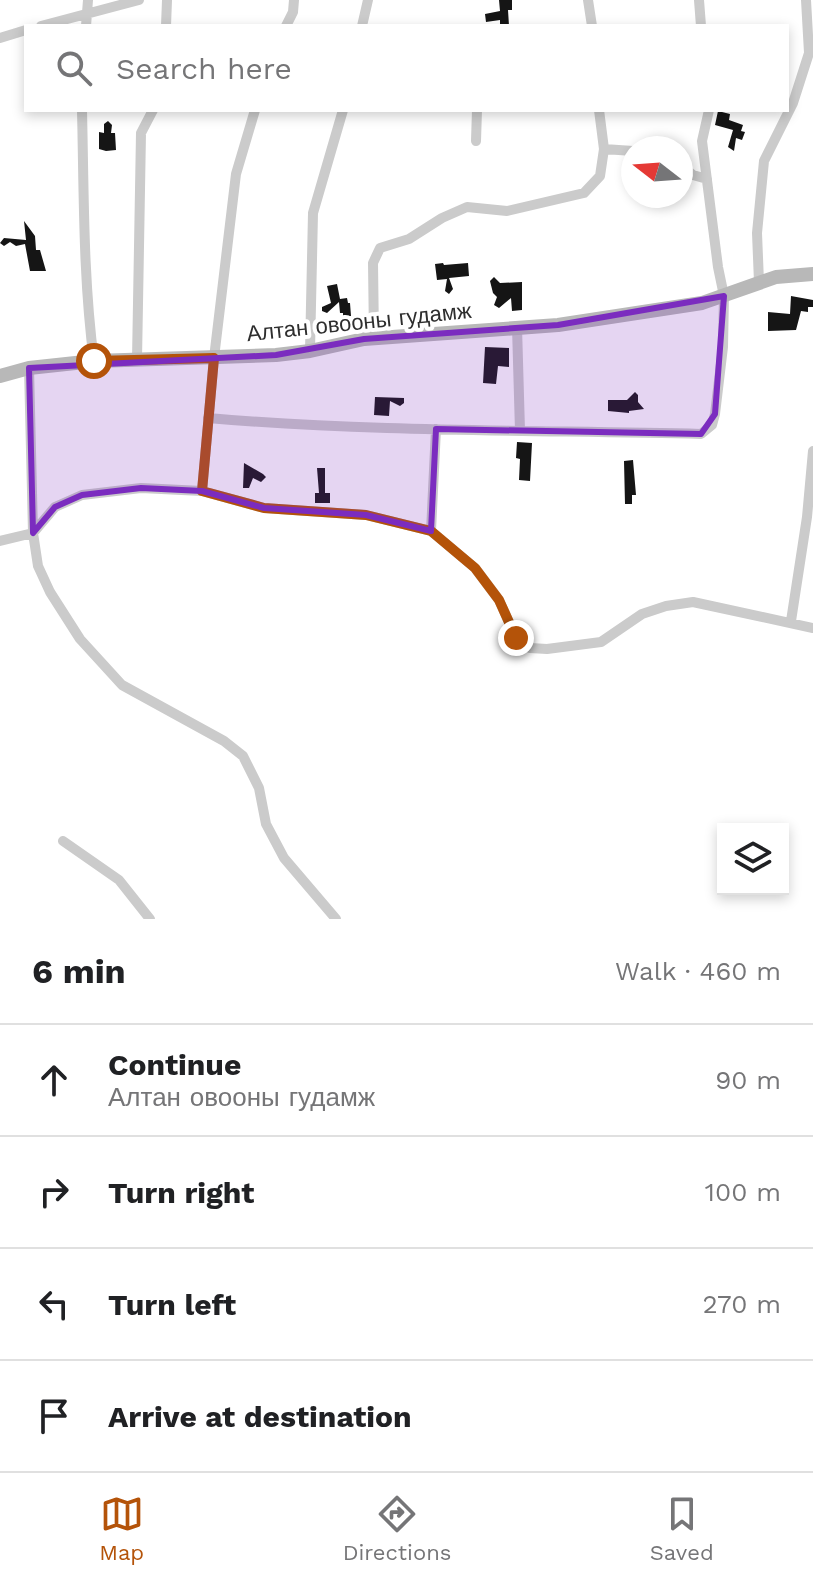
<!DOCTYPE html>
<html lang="en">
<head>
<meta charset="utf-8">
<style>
	body { margin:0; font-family:"Work Sans",sans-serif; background:#f2f2f2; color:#202124 }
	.controls { position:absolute; right:24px; bottom:24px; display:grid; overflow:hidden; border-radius:0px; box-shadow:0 4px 12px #0003 }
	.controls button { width:72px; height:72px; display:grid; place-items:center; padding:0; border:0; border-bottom:2px solid #e0e0e0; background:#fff; color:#202124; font:40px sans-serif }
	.compass { position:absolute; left:621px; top:136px; width:72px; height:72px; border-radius:50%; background:#fff; box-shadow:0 4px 12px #0003; rotate:287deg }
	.stop { position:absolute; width:24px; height:24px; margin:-18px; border:6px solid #b45309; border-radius:50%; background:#fff }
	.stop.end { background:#b45309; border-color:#fff; box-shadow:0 2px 8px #0008 }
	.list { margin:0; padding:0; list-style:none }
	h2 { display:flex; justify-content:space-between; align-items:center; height:104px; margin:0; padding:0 32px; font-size:34px }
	h2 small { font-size:26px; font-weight:400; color:#757577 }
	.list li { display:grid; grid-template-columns:52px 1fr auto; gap:24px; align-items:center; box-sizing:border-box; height:112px; padding:0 32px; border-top:2px solid #e0e0e0 }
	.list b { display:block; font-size:30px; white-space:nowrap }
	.list p { margin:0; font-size:26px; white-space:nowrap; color:#757577 }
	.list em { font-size:26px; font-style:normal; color:#757577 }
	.icon { flex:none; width:44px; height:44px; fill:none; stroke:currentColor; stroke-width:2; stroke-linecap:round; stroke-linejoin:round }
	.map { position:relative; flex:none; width:813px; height:919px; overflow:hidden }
	.search { position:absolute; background:#fff; box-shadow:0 4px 12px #0003; left:24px; right:24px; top:24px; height:88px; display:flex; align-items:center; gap:20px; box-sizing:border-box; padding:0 28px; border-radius:0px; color:#757577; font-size:30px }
	.sheet { height:552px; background:#fff }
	nav { display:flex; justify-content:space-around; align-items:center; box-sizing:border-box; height:112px; border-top:2px solid #e0e0e0; background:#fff; font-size:22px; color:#757577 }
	nav a { display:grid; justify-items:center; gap:4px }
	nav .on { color:#b45309 }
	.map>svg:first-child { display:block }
	.building { fill:#151515 }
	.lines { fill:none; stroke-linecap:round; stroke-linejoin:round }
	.minor { stroke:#cbcbcb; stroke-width:10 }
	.secondary { stroke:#b8b8b8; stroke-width:14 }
	.route { stroke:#b45309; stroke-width:10 }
	.marked { fill:#7b2cbf; fill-opacity:0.2; stroke:#7b2cbf; stroke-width:6; stroke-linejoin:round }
	.labels { text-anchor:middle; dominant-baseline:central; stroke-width:8; stroke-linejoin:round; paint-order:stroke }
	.street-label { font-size:22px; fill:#2e2e2e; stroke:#fff }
</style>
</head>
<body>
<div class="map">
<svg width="813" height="919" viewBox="0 0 813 919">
	<rect width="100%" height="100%" fill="#fff"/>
	<path class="building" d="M499,0H512V10H508L509,26H500V20L486,22L485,14L500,11Z
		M718,111L730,114L729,120L743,125L741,131L745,132L742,140L736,138L734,151L728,147L733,130L715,125Z
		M108,121L112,125L111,133H115L116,150L106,151L99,149V132L104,133V124Z
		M24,221L35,236L36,250H40L46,271H30L25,244L16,246L10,242L4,246L0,243L4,238L26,240Z
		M443,263L444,265L468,263L469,276L449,278L453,289L449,294L445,291L447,279L437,280L435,264Z
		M494,277L500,283L522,282V310L512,311L511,298L499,308L494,305L497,297L493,293L490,281Z
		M337,284L340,299L347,298L348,303H350L351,316L343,317V313H340L339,302L327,313L322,311V307L331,303L327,286Z
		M791,296L813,300V307H808V312L801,311L796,330L768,331V312L790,314Z
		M485,347L509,348V367L498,366L496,384L483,383Z
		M635,392L638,395V402L644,409L629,411V413L608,411V400H627Z
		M375,397L404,398V403L400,406L390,401L389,416L374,415Z
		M517,442L532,443L530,481L519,480L520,459L516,458Z
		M633,460L636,495H632V504H625L624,461Z
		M244,463L263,474L266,477L261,482L253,478L249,488H243Z
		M317,468H325V493H330V503H315V493H319Z"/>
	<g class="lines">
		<path class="minor" d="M588,0L592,26
			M699,0L701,26
			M41,26L139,0
			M86,26L88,0
			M166,26L167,0
			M286,26L293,12L294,0
			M362,26L368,0
			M0,38L26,30
			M82,110C84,194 83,278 94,361
			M476,141L477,110
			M604,149L633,151
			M681,165L693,175L707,179
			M759,282L757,233L764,161L793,103L809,53L806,0
			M517,327L520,431
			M374,338L373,263L380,248L409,239L442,218L467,207L507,211L584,193L600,176L604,149L599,110
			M310,351L313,213L343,110
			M137,360L141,133L153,110
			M29,368L33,533L38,566L50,592L80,639L122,685L224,741L243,756L259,788L266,824L284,858L336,919
			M208,418C372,432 537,430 701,434L712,425L715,414L723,347L724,296L718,267L702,141L709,110
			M202,491L214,358L236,174L255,110
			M431,531L436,429
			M0,541L33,533L55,507L82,495L141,488L202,491L264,508L366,515L431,531L475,568L499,600L516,638L530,648L547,649L601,642L642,614L666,606L693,602L813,628
			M791,621L807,517L813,451
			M63,841L119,880L150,919"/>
		<path class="secondary" d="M0,376L29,368L94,361L276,355L310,351L364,339L558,325L702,303L776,277L813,274"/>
	</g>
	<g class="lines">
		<path class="route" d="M94,361L214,358L202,491L264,508L366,515L431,531L475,568L499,600L516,638"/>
	</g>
	<path class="marked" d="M724,296L715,414L701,434L436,429L431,531L366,515L264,508L202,491L141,488L82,495L55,507L33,533L29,368L276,355L364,339L558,325Z"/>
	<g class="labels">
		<g class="street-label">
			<text transform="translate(359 322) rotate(-6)">Алтан овооны гудамж</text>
		</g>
	</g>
</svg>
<div class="controls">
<button><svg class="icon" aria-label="layers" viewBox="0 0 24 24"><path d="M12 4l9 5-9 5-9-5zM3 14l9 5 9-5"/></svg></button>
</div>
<svg class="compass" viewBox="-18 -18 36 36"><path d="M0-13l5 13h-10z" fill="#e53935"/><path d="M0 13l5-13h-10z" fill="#757577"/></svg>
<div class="stop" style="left:94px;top:361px"></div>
<div class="stop end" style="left:516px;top:638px"></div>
<div class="search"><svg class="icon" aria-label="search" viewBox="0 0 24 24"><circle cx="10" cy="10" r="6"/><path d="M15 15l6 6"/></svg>Search here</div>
</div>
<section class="sheet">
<h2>6 min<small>Walk · 460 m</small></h2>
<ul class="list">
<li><svg class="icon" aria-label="ahead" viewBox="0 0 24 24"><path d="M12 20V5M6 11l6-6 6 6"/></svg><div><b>Continue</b><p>Алтан овооны гудамж</p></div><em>90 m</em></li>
<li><svg class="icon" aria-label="right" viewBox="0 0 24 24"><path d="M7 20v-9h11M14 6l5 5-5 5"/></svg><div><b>Turn right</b></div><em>100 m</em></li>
<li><svg class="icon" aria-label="left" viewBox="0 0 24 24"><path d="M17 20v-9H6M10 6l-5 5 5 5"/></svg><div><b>Turn left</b></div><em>270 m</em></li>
<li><svg class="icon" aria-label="arrive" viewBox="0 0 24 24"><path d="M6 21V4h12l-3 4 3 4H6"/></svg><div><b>Arrive at destination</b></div></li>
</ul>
</section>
<nav>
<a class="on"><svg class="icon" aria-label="map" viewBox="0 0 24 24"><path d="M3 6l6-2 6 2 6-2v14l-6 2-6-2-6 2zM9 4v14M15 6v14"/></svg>Map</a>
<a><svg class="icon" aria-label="directions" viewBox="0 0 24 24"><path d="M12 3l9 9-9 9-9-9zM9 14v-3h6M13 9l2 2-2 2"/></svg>Directions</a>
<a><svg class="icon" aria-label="saved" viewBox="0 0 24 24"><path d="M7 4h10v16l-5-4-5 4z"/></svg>Saved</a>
</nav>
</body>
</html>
